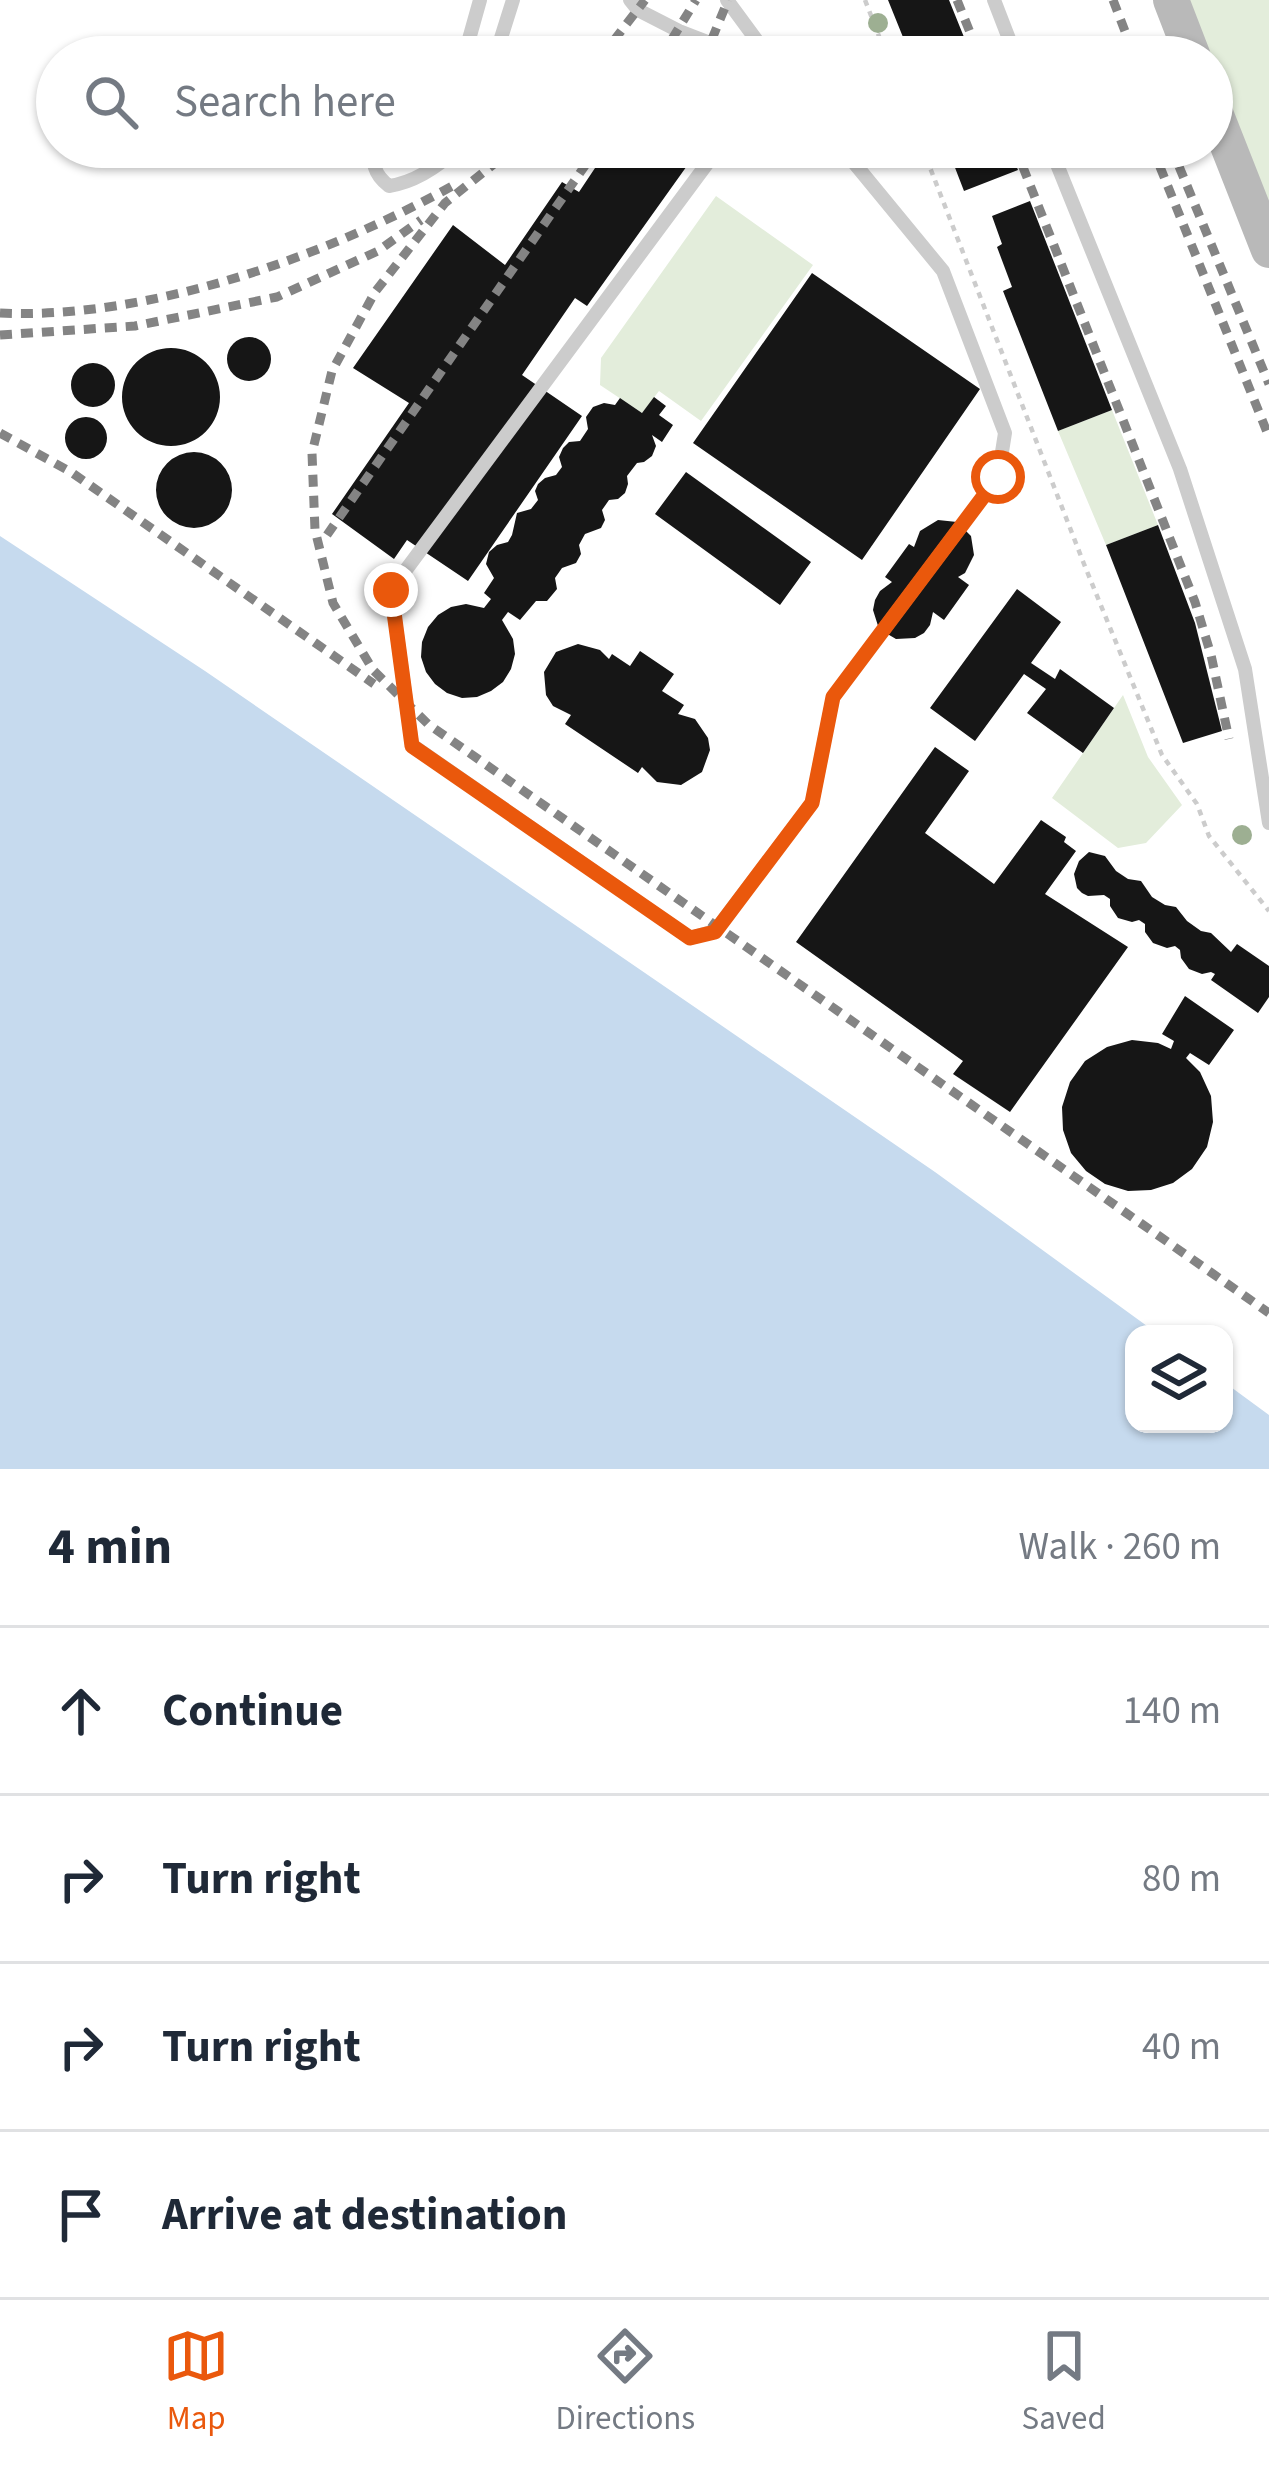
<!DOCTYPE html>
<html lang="en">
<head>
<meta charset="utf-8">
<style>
	body { margin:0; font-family:"Source Sans 3",sans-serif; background:#f6f6f7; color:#1f2937 }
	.controls { position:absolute; right:36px; bottom:36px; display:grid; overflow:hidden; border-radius:24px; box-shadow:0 3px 9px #0004 }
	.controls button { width:108px; height:108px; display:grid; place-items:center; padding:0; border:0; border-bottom:3px solid #e0e1e3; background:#fff; color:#1f2937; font:60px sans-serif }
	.stop { position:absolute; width:36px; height:36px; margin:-27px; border:9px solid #ea580c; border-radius:50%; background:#fff }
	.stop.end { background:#ea580c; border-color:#fff; box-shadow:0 3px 12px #0008 }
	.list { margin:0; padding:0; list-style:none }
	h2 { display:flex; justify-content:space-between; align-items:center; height:156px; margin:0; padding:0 48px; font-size:51px }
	h2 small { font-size:39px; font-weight:400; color:#747a83 }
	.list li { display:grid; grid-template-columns:78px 1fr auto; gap:36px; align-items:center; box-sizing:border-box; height:168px; padding:0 48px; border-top:3px solid #e0e1e3 }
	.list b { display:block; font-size:45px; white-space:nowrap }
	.list em { font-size:39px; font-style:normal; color:#747a83 }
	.icon { flex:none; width:66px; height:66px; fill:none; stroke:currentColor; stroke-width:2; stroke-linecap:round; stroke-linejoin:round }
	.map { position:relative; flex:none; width:1269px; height:1469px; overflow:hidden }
	.search { position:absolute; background:#fff; box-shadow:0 3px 9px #0004; left:36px; right:36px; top:36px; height:132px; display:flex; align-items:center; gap:30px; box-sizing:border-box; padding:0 42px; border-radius:66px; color:#747a83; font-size:45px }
	.sheet { height:828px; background:#fff }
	nav { display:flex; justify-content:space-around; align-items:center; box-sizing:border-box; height:168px; border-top:3px solid #e0e1e3; background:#fff; font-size:33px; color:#747a83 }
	nav a { display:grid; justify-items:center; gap:6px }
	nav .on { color:#ea580c }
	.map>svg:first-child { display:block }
	.green { fill:#e3eddb }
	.water { fill:#c6daee }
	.building { fill:#161616 }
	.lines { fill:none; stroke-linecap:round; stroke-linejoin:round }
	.path { stroke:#ccc; stroke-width:4.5; stroke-dasharray:6 6; stroke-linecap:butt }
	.service { stroke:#ccc; stroke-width:14 }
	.secondary { stroke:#b9b9b9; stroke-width:36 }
	.rail { stroke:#848484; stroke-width:9; stroke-dasharray:12 9; stroke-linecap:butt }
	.tree { fill:#9daf92 }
	.route { stroke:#ea580c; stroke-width:15 }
</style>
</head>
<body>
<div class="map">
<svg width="1269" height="1469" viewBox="0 0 1269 1469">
	<rect width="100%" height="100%" fill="#fff"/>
	<path class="green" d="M1186,0H1269V212L1212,67V57H1208Z
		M716,196L813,265L701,421L659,391L642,413L600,385L601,358Z
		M1112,410L1158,525L1106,545L1058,431Z
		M1123,695L1148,757L1182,805L1146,843L1118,848L1052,798Z"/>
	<path class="water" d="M0,536L205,671L935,1172L1158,1334H1134V1424H1224V1382L1269,1415V1469H0Z"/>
	<path class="building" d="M888,0H949L972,57H911Z
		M609,147L699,149L587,306L575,298L522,375L582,416L468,581L407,540L394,559L332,514L409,403L353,368L453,225L505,265L562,182L579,192Z
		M947,147H1009L1018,170L964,191Z
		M1030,201L1112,410L1058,431L1003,291L1012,287L997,247L1002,244L992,216Z
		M812,273L980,389L862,560L693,443Z
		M227 359a22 22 0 1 1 44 0a22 22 0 1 1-44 0Z
		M122 397a49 49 0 1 1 98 0a49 49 0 1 1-98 0Z
		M71 385a22 22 0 1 1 44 0a22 22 0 1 1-44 0Z
		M654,397L666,406L659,415L673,425L662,442L652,435L656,446L652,456L644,462L637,463L627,476L628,484L625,493L618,499L609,500L602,510L605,520L601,528L585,534L579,545L581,554L576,563L562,568L555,578L557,589L547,601H536L520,620L508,612L502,620L513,639L515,654L511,669L503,682L491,691L477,697L462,698L447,693L435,684L426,672L421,657L422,642L428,627L438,615L451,607L466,604L484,608L491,599L484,593L494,578L486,564L489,552L497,545L508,542L512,535L517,513L531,509L538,500L535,491L538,484L545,478L556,475L562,467L559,457L563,448L569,442L580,441L588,429L586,417L593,407L604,403L615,405L620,398L642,413Z
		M65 438a21 21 0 1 1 42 0a21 21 0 1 1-42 0Z
		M156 490a38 38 0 1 1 76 0a38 38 0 1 1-76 0Z
		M686,472L811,562L780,605L655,514Z
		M938,520L957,522L971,536L974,555L965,573L958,577L969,585L944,620L933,612L930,625L924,633L915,638L896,639L879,629L873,610L875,600L880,591L892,582L885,577L909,544L914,547L920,531Z
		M1158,525L1195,623L1222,731L1183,743L1106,545Z
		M1017,589L1061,622L1031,663L1055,679L1060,669L1114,708L1083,753L1027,713L1046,689L1024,674L975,741L930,708Z
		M578,644L600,650L609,659L612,654L630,666L640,651L674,674L662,691L684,705L678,714L695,719L708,738L710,750L702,772L681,785L657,782L642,767L638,773L565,724L571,715L553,706L546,695L544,672L556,652Z
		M935,747L969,771L925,833L994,884L1041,820L1066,837L1064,842L1076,851L1045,894L1128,947L1010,1112L953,1074L963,1061L796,942Z
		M1089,852L1105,856L1116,871L1128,879L1141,881L1152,897L1165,905L1176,907L1187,921L1201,931L1211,933L1231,952L1237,944L1269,966V997L1258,1013L1211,980L1215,974L1211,972L1202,974L1189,969L1181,958L1180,950L1175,946L1167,948L1153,943L1145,932V924L1139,920L1132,922L1118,918L1110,906V899L1104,895L1088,896L1082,893L1077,888L1074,874L1079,861Z
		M1185,996L1234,1030L1209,1065L1190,1053L1186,1058L1200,1072L1211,1096L1213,1122L1207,1147L1192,1169L1173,1183L1151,1190L1128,1191L1105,1184L1086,1171L1071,1153L1063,1130L1062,1107L1070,1082L1085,1061L1107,1047L1132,1040L1158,1043L1171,1049L1174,1041L1162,1034Z"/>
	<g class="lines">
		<path class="path" d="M865,0L887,57
			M922,147L1084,564L1162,755L1197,804L1209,836L1269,911"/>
		<path class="service" d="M630,0L638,10L679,31L710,43L721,57
			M727,0L769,57
			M994,0L1016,57
			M464,57L480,0
			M495,57L513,0
			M382,147C367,160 376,176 389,186C416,182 440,165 459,147
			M717,147L715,153L391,590L412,745L690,938L715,931L812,803L833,697L998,477L1005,433L943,271L841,147
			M1050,147L1180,469L1245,669L1269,823"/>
		<path class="secondary" d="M1171,0L1193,57
			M1212,105L1269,250"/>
		<path class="rail" d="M957,0L980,57
			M1113,0L1135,57
			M712,39L728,0
			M601,57L645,0
			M661,57L696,0
			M515,147L445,203L375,292L332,371L312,453L315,530L333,603L373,670L428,724L1269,1313
			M1015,147L1195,602L1211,655L1229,739
			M1152,147L1269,437
			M1171,147L1269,384
			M0,313C147,320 327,256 454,185
			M0,335L135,326L277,297L378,251L421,220
			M0,433L71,472L374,684
			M327,535L598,147"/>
	</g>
	<g class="tree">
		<circle cx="878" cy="23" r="10"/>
		<circle cx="1242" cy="835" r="10"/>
	</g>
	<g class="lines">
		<path class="route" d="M391,590L412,746L690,938L715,932L812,803L833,697L998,477"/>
	</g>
</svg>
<div class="controls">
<button><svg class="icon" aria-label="layers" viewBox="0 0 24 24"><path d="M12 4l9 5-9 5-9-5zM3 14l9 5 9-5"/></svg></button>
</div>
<div class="stop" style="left:998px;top:477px"></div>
<div class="stop end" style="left:391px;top:590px"></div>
<div class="search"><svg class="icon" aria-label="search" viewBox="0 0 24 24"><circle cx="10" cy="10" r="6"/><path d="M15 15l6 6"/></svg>Search here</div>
</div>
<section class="sheet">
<h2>4 min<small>Walk · 260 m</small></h2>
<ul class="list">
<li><svg class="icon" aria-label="ahead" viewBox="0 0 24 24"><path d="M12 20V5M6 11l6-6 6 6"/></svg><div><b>Continue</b></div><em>140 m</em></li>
<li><svg class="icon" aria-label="right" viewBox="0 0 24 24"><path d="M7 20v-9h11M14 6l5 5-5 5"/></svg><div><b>Turn right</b></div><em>80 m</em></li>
<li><svg class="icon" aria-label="right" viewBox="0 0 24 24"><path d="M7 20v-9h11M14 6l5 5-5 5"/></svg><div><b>Turn right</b></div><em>40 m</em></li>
<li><svg class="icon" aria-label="arrive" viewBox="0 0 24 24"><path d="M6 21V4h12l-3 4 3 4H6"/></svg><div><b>Arrive at destination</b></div></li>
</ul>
</section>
<nav>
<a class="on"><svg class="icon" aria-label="map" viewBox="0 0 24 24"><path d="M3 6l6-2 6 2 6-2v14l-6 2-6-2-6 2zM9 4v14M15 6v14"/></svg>Map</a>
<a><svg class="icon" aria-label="directions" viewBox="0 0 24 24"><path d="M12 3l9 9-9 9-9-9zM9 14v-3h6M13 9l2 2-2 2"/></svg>Directions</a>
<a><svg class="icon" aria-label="saved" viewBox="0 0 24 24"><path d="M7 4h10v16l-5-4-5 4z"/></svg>Saved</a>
</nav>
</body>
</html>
